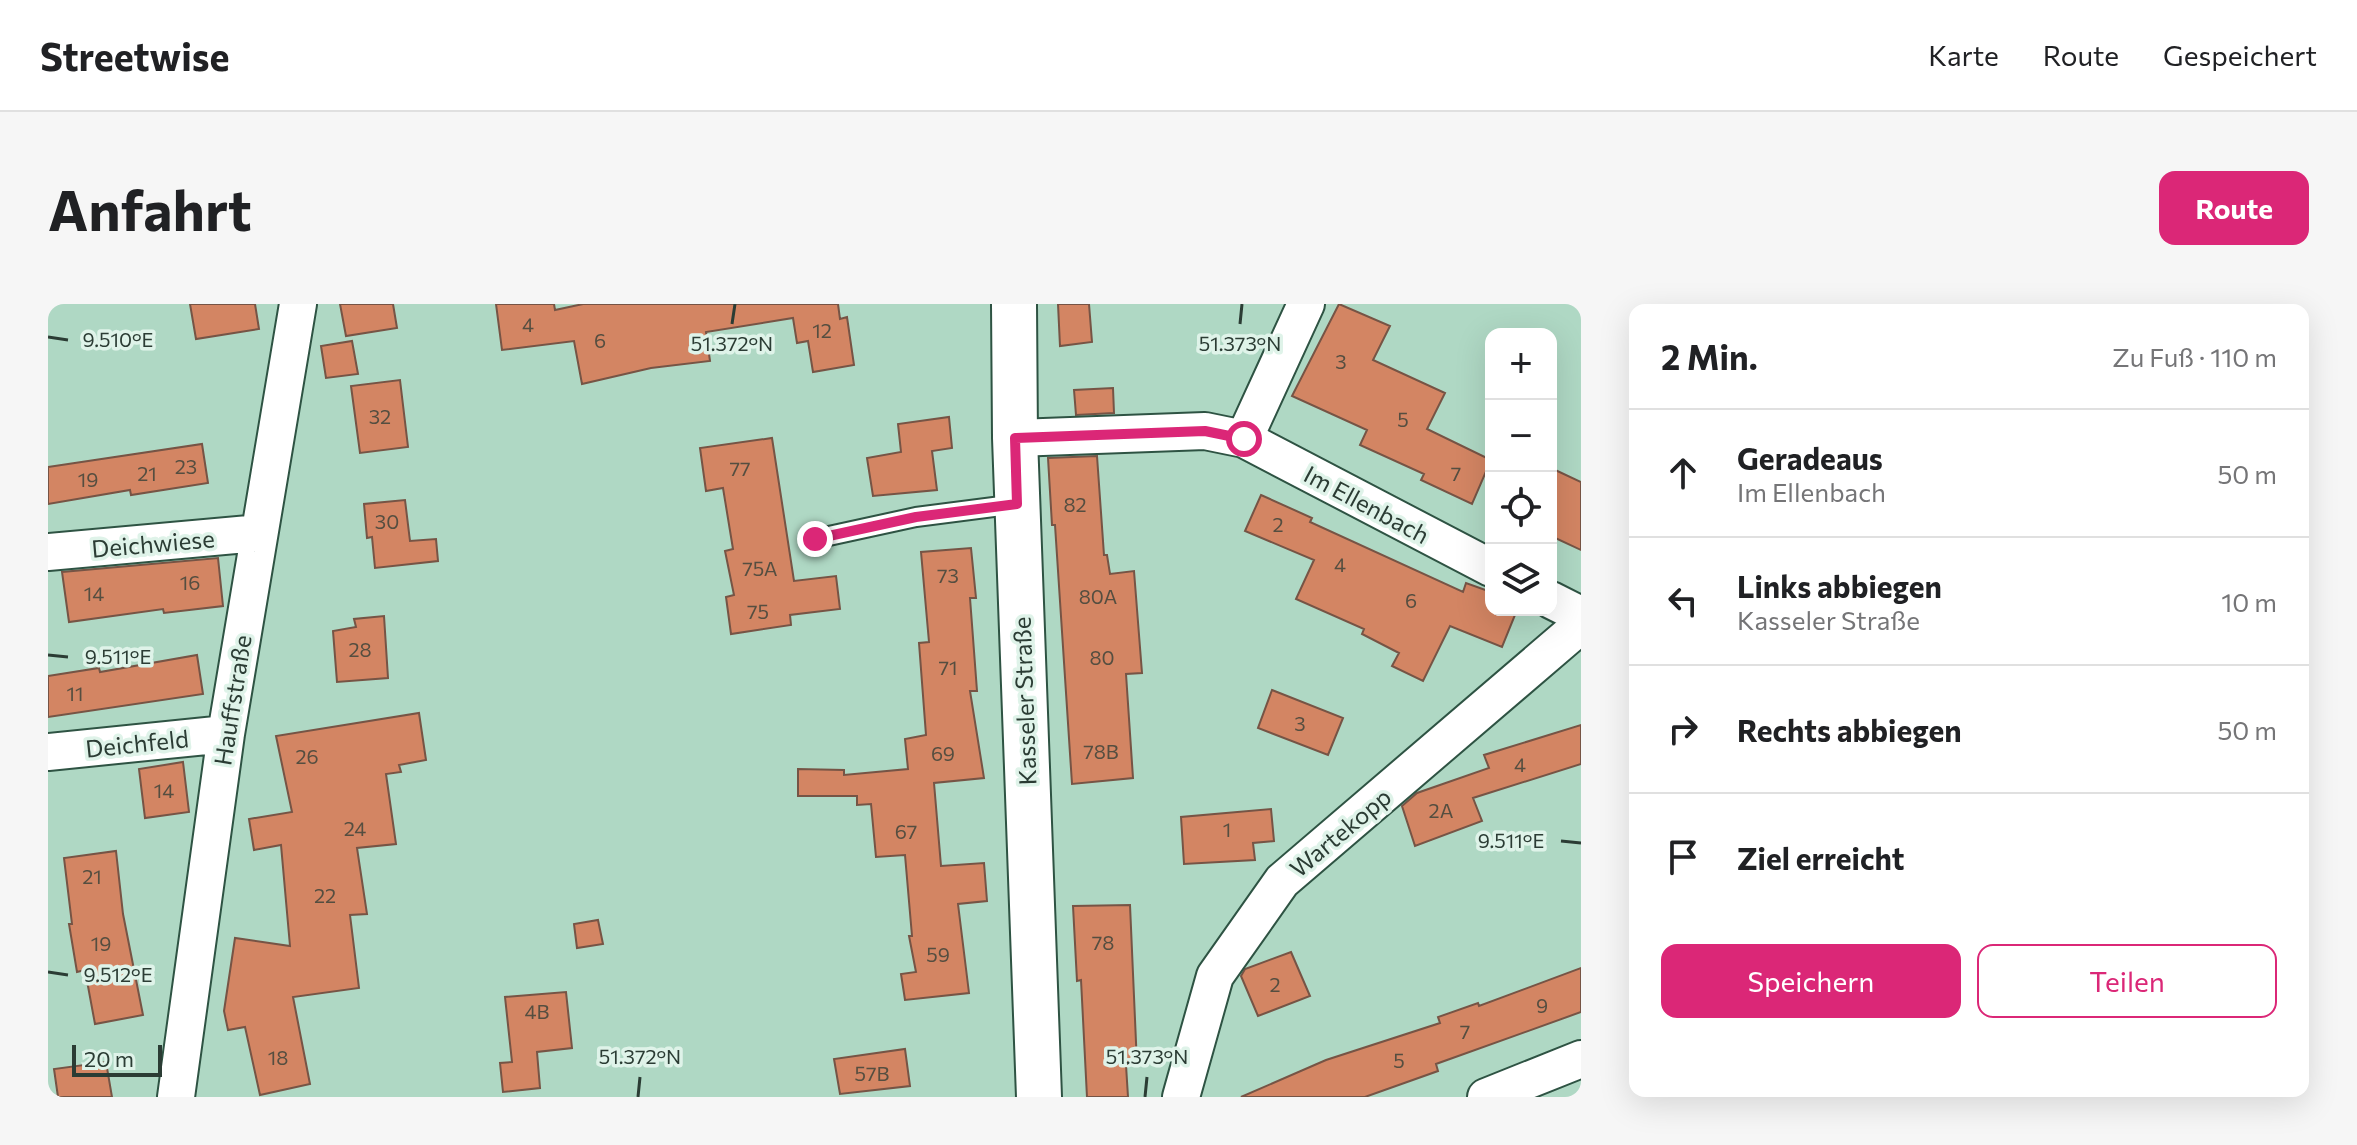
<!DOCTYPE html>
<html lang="de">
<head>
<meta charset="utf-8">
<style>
	body { margin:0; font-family:Commissioner,sans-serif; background:#f6f6f6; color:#202124 }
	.controls { position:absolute; right:24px; top:24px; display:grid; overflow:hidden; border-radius:16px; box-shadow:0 8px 32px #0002 }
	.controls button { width:72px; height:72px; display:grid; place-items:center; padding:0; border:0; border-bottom:2px solid #e0e0e0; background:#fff; color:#202124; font:40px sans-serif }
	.scale { position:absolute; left:24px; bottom:20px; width:90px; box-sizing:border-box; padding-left:8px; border:4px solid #2b3c34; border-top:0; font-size:22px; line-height:28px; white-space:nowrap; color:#2b3c34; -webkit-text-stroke:6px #dff3e9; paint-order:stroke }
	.stop { position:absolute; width:24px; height:24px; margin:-18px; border:6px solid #db2777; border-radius:50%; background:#fff }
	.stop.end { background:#db2777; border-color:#fff; box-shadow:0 2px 8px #0008 }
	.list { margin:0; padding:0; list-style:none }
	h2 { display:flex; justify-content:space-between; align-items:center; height:104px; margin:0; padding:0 32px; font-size:34px }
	h2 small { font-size:26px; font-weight:400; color:#757577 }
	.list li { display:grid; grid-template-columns:52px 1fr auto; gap:24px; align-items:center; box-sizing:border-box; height:128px; padding:0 32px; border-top:2px solid #e0e0e0 }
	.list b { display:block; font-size:30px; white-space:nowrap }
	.list p { margin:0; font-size:26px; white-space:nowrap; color:#757577 }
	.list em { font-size:26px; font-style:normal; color:#757577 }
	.actions { display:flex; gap:16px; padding:24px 32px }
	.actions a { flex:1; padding:18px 0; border:2px solid #db2777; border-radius:16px; text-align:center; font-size:28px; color:#db2777 }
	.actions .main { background:#db2777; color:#fff }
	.icon { flex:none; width:44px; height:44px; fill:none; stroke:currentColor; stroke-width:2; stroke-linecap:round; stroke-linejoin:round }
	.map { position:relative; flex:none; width:1533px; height:793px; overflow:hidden; border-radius:16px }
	header { display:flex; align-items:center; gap:48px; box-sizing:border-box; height:112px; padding:0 40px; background:#fff; border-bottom:2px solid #e0e0e0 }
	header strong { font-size:38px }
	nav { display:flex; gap:44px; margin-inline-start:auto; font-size:28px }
	.intro { display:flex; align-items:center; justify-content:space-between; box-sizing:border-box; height:192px; padding:0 48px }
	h1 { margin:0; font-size:56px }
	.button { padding:20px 36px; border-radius:16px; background:#db2777; color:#fff; font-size:28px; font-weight:700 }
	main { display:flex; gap:48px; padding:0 48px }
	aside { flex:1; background:#fff; border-radius:16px; box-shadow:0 8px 32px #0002 }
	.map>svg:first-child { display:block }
	.building { fill:#d38563; stroke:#765445; stroke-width:2 }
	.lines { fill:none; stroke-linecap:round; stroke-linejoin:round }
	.service-casing { stroke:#2e5343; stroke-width:22 }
	.minor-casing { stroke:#2e5343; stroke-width:40 }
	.tertiary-casing { stroke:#2e5343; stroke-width:48 }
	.service { stroke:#fff; stroke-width:18 }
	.minor { stroke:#fff; stroke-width:36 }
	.tertiary { stroke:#fff; stroke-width:44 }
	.route { stroke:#db2777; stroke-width:10 }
	.ticks { fill:none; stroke:#2b3c34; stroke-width:3 }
	.labels { text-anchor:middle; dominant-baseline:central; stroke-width:7; stroke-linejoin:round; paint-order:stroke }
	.number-label { font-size:20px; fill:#554e40 }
	.street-label { font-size:24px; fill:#2b3c34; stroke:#dff3e9 }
	.ticks-label { font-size:20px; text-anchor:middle; fill:#2b3c34; stroke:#dff3e9; stroke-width:7; stroke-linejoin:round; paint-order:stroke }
</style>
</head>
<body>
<header>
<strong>Streetwise</strong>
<nav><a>Karte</a><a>Route</a><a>Gespeichert</a></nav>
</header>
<div class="intro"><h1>Anfahrt</h1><a class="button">Route</a></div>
<main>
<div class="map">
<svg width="1533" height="793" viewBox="0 0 1533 793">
	<rect width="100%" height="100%" fill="#afd8c4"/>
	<path class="building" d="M142,0H207L211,25L148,35Z
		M292,0H345L349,24L298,32Z
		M448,0H506L507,6L535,0H790L792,15L799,13L806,61L765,68L760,37L749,39L745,14L658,28L662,57L603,64L534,80L526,37L454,46Z
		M1010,0H1041L1044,38L1012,42Z
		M1291,0L1342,22L1325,56L1397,89L1379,125L1443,156L1424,200L1373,176L1376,170L1312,141L1319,126L1244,92Z
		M304,37L310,70L278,74L273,42Z
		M352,76L360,143L312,149L303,82Z
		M1065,84L1066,109L1028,111L1026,86Z
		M901,113L904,144L884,147L889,186L825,192L819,154L853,148L850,120Z
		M724,134L746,277L788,272L792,305L742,311L743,321L683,330L678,293L686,291L677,247L685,245L675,184L658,187L652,144Z
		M154,140L160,179L83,191L82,186L0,200V163Z
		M1049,152L1056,251H1059L1062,270L1086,267L1094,369L1078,370L1085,474L1024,480L1007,221H1004L1000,154Z
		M1503,164L1533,178V246L1503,232Z
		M1213,191L1264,214L1262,218L1415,288L1418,279L1443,288V306H1469L1454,343L1402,322L1375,377L1344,362L1351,349L1314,330L1316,325L1248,295L1266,256L1197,227Z
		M357,196L362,237L388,235L390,257L327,264L324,233L319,234L316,200Z
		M923,244L928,294H922L929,387H922L936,474L886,479L893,562L936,559L939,597L910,600L921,689L857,696L853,670L868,668L861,632H864L857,551L828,553L823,500L809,501V492H750V465L796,466V471L860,465L857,435L878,431L871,339L881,338L873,248Z
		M170,254L175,302L116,309L115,305L21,318L14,268Z
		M336,312L340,374L289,378L285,327L308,323L306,315Z
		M149,351L155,390L0,413V372L51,364L52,368Z
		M1224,386L1295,414L1280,451L1210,424Z
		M371,409L378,456L351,461L353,468L338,470L348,540L309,544L319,610L302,611L311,684L245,693L262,780L212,791L197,723L180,726L176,707L187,634L242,642L233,541L206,546L201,515L244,508L228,432Z
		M1533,421V460L1425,494L1434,517L1367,542L1354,502L1369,489L1441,464L1436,451Z
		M135,458L141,508L97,514L91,465Z
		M1223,505L1226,537L1205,539L1207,556L1136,560L1133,513Z
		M68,547L75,610L95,711L47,720L37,666L29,668L21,620H24L16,554Z
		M1082,601L1089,761H1078L1080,793H1039L1033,676L1029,677L1025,602Z
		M550,616L555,640L529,644L526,620Z
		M1243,648L1262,692L1210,712L1193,672L1197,665Z
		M1533,664V708L1388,760L1390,767L1317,793H1193L1278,756L1392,719L1390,713L1430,699L1431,702Z
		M518,688L524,744L489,748L492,784L455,788L452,759L464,758L457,693Z
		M857,745L862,782L792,790L786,755Z
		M58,758L64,793H10L6,765Z"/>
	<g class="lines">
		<g class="service-casing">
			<path id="service" d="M767,235L868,213L969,200"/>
		</g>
		<g class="minor-casing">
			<path id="minor" d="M967,134L1157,127L1196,135L1443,264
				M1196,135L1258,0
				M0,248L211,229
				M1503,296L1533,311
				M0,448L178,430
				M128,793L178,430L250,0
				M1133,793L1167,672L1234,577L1533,321
				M1438,793L1533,755"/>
		</g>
		<g class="tertiary-casing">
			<path id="tertiary" d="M966,0L967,134L991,793"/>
		</g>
		<use href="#service" class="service"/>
		<use href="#minor" class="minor"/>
		<use href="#tertiary" class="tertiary"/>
	</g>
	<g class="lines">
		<path class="route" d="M767,235L868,213L969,200L967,134L1157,127L1196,135"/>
	</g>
	<path class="ticks" d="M684,20L687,0M1192,20L1194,0M0,33L20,36M0,351L20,353M1513,537L1533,539M0,668L20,671M590,793L592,773M1097,793L1099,773"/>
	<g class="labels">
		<g class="number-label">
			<text x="480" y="20">4</text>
			<text x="774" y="26">12</text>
			<text x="552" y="36">6</text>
			<text x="1293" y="57">3</text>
			<text x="332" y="112">32</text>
			<text x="1355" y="115">5</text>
			<text x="138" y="162">23</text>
			<text x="692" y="164">77</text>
			<text x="99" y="169">21</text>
			<text x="1408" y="169">7</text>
			<text x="40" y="175">19</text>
			<text x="1027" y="200">82</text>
			<text x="339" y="217">30</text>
			<text x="1230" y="220">2</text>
			<text x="1292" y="260">4</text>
			<text x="712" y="264">75A</text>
			<text x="900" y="271">73</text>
			<text x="142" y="278">16</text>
			<text x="46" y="289">14</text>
			<text x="1050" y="292">80A</text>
			<text x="1363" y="296">6</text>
			<text x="710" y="307">75</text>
			<text x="312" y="345">28</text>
			<text x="1054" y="353">80</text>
			<text x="900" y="363">71</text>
			<text x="27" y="389">11</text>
			<text x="1252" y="419">3</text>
			<text x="1053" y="447">78B</text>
			<text x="895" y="449">69</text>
			<text x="259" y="452">26</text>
			<text x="1472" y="460">4</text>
			<text x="116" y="486">14</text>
			<text x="1393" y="506">2A</text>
			<text x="307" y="524">24</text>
			<text x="1179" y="525">1</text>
			<text x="858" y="527">67</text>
			<text x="44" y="572">21</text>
			<text x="277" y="591">22</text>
			<text x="1055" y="638">78</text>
			<text x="53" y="639">19</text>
			<text x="890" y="650">59</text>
			<text x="1227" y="680">2</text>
			<text x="1494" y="701">9</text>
			<text x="489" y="707">4B</text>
			<text x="1417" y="727">7</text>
			<text x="230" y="753">18</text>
			<text x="1351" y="756">5</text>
			<text x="824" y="769">57B</text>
		</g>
		<g class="street-label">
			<text transform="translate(1319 200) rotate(28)">Im Ellenbach</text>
			<text transform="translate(105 239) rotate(-5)">Deichwiese</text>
			<text transform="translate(184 396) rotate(-81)">Hauffstraße</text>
			<text transform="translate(976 397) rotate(-92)">Kasseler Straße</text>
			<text transform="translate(89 439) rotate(-6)">Deichfeld</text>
			<text transform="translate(1292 528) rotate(-40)">Wartekopp</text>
		</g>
	</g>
	<g class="ticks-label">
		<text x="70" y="43">9.510°E</text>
		<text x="684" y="47">51.372°N</text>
		<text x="1192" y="47">51.373°N</text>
		<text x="70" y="360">9.511°E</text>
		<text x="1463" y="544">9.511°E</text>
		<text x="70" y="678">9.512°E</text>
		<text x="592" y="760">51.372°N</text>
		<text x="1099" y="760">51.373°N</text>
	</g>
</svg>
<div class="controls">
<button>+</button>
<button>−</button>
<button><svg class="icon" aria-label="locate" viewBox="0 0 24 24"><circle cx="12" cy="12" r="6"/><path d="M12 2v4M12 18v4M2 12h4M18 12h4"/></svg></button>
<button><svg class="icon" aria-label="layers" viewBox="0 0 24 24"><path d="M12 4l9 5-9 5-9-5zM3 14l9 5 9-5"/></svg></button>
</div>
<div class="scale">20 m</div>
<div class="stop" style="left:1196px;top:135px"></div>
<div class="stop end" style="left:767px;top:235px"></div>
</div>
<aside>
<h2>2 Min.<small>Zu Fuß · 110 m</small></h2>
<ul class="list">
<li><svg class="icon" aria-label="ahead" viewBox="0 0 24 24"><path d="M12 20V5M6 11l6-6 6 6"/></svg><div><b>Geradeaus</b><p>Im Ellenbach</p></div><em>50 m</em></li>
<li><svg class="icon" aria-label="left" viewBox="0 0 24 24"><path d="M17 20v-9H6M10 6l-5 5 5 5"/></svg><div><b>Links abbiegen</b><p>Kasseler Straße</p></div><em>10 m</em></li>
<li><svg class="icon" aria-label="right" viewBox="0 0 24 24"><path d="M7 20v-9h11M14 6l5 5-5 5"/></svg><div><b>Rechts abbiegen</b></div><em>50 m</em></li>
<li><svg class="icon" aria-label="arrive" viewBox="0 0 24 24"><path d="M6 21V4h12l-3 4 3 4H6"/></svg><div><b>Ziel erreicht</b></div></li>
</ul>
<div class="actions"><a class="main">Speichern</a><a>Teilen</a></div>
</aside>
</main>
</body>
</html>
